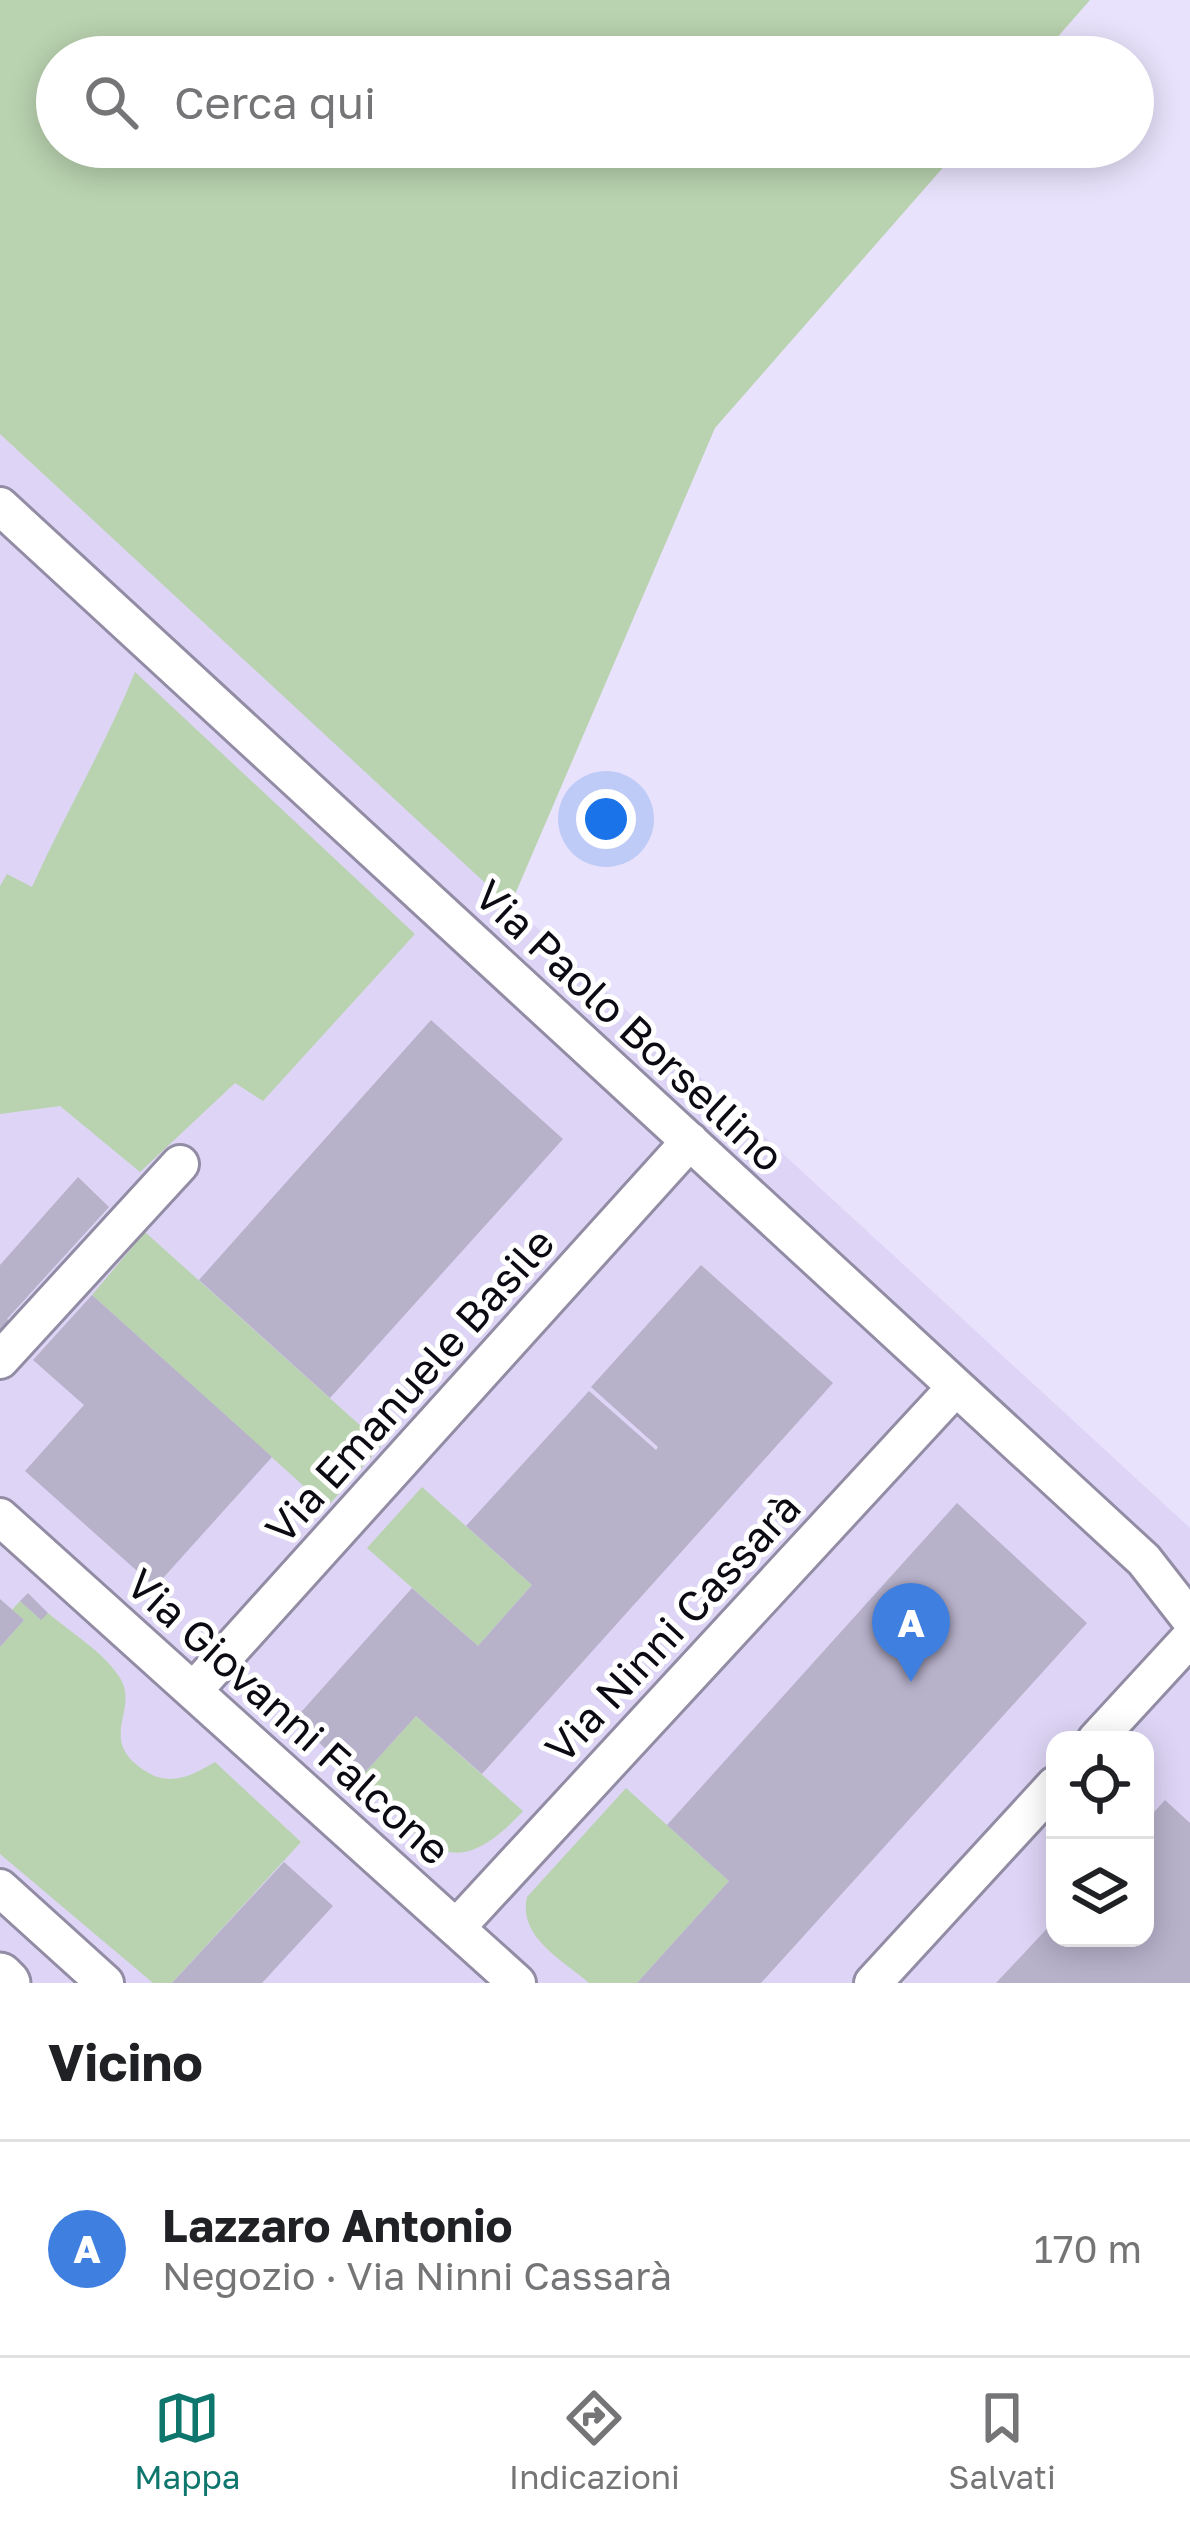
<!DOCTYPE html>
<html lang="it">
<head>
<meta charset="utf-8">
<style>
	body { margin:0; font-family:"Golos Text",sans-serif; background:#f2f2f2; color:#202124 }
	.controls { position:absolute; right:36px; bottom:36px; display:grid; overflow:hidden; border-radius:24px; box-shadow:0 6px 30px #0003 }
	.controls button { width:108px; height:108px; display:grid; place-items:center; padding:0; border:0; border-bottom:3px solid #e0e0e0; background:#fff; color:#202124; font:60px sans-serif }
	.you { position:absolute; left:606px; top:819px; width:42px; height:42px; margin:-30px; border:9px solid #fff; border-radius:50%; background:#1a73e8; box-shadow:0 0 0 18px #1a73e833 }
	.badge { display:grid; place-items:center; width:78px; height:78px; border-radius:50%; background:#0f766e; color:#fff; font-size:39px; font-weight:700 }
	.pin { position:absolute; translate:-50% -99px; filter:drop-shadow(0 3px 6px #0008) }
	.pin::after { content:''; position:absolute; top:63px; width:42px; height:36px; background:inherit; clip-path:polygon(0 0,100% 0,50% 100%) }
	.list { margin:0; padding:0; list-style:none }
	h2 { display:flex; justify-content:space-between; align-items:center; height:156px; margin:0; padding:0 48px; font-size:51px }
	h2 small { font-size:39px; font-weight:400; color:#757577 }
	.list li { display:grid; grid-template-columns:78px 1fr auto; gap:36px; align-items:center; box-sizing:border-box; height:216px; padding:0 48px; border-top:3px solid #e0e0e0 }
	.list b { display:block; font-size:45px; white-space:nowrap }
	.list p { margin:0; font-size:39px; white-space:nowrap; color:#757577 }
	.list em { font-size:39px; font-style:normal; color:#757577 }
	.icon { flex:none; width:66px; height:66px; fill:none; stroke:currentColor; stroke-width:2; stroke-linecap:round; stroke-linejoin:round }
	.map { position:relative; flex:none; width:1190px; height:1983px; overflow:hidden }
	.search { position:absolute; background:#fff; box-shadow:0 6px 30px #0003; left:36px; right:36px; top:36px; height:132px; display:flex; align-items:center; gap:30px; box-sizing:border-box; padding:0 42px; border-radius:66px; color:#757577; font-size:45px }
	.sheet { height:372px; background:#fff }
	nav { display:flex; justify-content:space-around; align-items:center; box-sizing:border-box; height:168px; border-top:3px solid #e0e0e0; background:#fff; font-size:33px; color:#757577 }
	nav a { display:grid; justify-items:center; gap:6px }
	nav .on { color:#0f766e }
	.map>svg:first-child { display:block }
	.built { fill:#ded5f6; fill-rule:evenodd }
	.green { fill:#b9d2af }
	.building { fill:#b7b1ca }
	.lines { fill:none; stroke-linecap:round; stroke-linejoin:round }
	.minor-casing { stroke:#928ca4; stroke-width:42 }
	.major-casing { stroke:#928ca4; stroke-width:51 }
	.minor { stroke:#fff; stroke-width:36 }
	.major { stroke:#fff; stroke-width:45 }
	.labels { text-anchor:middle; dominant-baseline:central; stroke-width:10; stroke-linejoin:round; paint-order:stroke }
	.street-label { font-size:42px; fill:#0c0a12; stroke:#fff }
</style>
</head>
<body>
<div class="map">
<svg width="1190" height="1983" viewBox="0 0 1190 1983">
	<rect width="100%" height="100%" fill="#e9e2fc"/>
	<path class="built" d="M0,434L1190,1528V1983H0ZM1055,1740H1145V1938H1055Z"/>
	<path class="green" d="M0,0H1090L1040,57H57V147H961L715,428L510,906L0,434Z
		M135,672L415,934L263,1101L235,1083L140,1172L60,1106L0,1114V886L7,874L32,887C65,814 105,746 135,672Z
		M145,1232L382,1445L327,1507L92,1295Z
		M422,1487L532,1585L478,1646L367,1548Z
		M20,1601L40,1619L48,1613C70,1632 102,1651 118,1675C143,1709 93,1739 147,1772C171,1787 193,1775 215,1762L301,1842L172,1983H153L0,1854V1647L24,1620L12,1610Z
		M416,1716L523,1811C448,1893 424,1839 359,1779Z
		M626,1788L729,1881L637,1983H589C561,1959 518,1937 527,1897Z"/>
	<path class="building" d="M431,1020L563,1139L330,1398L199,1280Z
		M78,1177L109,1207L7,1319L14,1326L0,1343V1265Z
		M701,1265L833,1383L482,1774L416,1716L359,1779L294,1720L412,1588L478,1646L532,1585L466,1526L589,1391L656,1450L658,1447L591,1387Z
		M92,1295L272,1457L155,1587L25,1471L84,1405L33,1360Z
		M957,1503L1087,1623L761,1983H637L729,1881L667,1825Z
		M28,1593L48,1613L41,1620L20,1601Z
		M0,1599L24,1620L0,1647Z
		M1165,1800L1190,1823V1983H996L1055,1920V1938H1145V1822Z
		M284,1862L333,1906L262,1983H172Z"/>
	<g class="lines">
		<g class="minor-casing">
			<path id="minor" d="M0,506L1144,1560L1190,1619
				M0,1360L180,1164
				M0,1517L517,1983
				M194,1690L690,1141
				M1096,1740L1190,1638
				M0,1888L105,1983
				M456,1928L955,1388
				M873,1983L1055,1785"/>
		</g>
		<g class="major-casing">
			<path id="major" d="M0,1976L7,1983"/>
		</g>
		<use href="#minor" class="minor"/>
		<use href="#major" class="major"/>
	</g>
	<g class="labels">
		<g class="street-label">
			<text transform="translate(630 1025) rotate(43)">Via Paolo Borsellino</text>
			<text transform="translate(409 1385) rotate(-48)">Via Emanuele Basile</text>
			<text transform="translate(672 1627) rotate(-47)">Via Ninni Cassarà</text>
			<text transform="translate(289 1716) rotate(42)">Via Giovanni Falcone</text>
		</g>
	</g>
</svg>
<div class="controls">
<button><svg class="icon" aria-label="locate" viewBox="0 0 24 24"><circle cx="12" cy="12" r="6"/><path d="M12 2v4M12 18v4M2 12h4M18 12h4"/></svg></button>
<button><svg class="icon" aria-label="layers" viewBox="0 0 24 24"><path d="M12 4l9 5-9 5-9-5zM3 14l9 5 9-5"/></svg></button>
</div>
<div class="you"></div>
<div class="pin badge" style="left:911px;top:1682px;background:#3f7fe0">A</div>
<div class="search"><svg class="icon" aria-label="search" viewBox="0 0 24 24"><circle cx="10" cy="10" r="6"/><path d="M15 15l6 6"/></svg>Cerca qui</div>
</div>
<section class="sheet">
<h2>Vicino<small></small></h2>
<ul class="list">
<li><span class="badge" style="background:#3f7fe0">A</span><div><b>Lazzaro Antonio</b><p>Negozio · Via Ninni Cassarà</p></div><em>170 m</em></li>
</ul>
</section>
<nav>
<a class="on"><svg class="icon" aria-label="map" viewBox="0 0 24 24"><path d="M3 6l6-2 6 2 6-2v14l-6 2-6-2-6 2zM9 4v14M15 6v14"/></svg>Mappa</a>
<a><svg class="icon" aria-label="directions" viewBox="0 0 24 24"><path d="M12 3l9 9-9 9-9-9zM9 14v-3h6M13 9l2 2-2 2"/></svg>Indicazioni</a>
<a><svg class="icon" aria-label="saved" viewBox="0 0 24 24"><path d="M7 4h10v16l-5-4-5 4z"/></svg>Salvati</a>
</nav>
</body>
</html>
